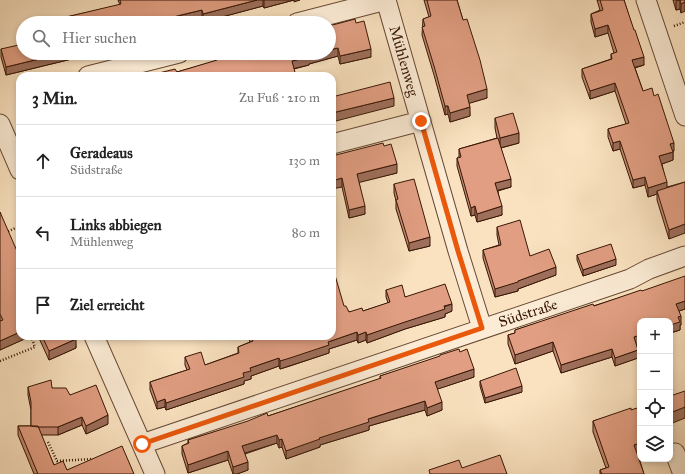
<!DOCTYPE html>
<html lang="de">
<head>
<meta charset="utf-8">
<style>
	body { margin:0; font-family:"IM FELL Great Primer",serif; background:#f6f6f6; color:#222 }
	.controls { position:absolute; right:12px; bottom:12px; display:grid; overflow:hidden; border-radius:8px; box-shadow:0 2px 6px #0003 }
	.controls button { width:36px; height:36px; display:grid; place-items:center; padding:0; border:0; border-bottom:1px solid #e0e0e0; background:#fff; color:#222; font:20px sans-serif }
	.stop { position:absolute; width:12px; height:12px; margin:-9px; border:3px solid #ea580c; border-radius:50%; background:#fff }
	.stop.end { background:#ea580c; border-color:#fff; box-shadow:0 1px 4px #0008 }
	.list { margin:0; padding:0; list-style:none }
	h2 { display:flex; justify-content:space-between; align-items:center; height:52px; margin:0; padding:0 16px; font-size:17px }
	h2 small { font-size:13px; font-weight:400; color:#767676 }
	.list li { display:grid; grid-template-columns:26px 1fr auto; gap:12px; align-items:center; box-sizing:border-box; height:72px; padding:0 16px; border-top:1px solid #e0e0e0 }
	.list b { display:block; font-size:15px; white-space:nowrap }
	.list p { margin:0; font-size:13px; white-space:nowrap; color:#767676 }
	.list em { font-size:13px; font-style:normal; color:#767676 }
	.icon { flex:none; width:22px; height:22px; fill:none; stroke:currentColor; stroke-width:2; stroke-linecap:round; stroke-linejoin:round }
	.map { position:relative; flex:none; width:685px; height:474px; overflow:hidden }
	.search { position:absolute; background:#fff; box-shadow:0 2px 6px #0003; left:16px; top:16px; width:320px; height:44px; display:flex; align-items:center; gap:10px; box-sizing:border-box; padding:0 14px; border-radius:22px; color:#767676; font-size:15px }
	.panel { position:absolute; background:#fff; box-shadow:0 2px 6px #0003; left:16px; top:72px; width:320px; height:268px; border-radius:12px }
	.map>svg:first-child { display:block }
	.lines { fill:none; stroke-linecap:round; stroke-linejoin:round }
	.minor-casing { stroke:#684a34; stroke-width:21 }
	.path { stroke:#381706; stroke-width:2.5; stroke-dasharray:1 2; stroke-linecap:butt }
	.minor { stroke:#fcecd6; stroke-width:19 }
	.wall { fill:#c28870; stroke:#381706 }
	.shaded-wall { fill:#9e6f5b; stroke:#381706 }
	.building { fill:#e19e82; stroke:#381706 }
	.route { stroke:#ea580c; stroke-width:5 }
	.labels { text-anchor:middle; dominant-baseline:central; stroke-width:3; stroke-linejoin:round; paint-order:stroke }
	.street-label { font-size:15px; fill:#381706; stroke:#fcecd6 }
</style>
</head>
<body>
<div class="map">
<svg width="685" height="474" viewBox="0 0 685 474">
	<rect width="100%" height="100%" fill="#fae2c0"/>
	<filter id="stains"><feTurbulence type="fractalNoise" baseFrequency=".005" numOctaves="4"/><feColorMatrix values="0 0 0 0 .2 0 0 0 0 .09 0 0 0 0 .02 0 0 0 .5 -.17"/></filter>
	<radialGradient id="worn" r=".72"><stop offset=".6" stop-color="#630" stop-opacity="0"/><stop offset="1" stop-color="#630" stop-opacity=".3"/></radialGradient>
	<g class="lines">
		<g class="minor-casing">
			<path id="minor" d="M386,0L458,251L482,328
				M646,0L685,116
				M297,23L386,0
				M88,76L179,53
				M0,124L20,170
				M332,144L421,121
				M94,336L155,474
				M142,444L630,279L649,269L685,256
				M675,453L683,474"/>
		</g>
		<path class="path" d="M674,26L685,22
			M0,235L20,226
			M0,361L35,347L31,336
			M48,442L57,461L93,459"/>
		<use href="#minor" class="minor"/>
	</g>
	<path class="wall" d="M118,0H300L294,2V0L264,8L263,6L203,22L202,18L182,23H62V18L120,5Z
		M424,0H457L463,20L487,98L469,103L470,116L450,122L448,114L445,115L434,75L422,35L423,19L429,17Z
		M597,0H624L644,65L635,68L643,91L674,151L673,152V160L662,164L667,187L685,182L669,239L657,200V194L648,197L645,185L633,188L620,149L613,151L608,137V129L626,124L615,91L590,99L582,77V69L611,59V54L614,53L608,33L595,37L591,22V14L600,10Z
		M673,0H685L681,13L680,9L676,10Z
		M356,23L371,57L340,64L338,56L309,64V65L294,69L177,72L216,61V58Z
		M1,49L84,53V56L6,75L1,57Z
		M495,118L519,143L501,148L511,187L498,191L502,215L477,222L475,215L471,216L457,166V158L459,157V149L497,138L495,128Z
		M332,156L397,173L359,182L365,214L349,218L342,187Z
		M394,184L430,246L409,251L396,209V201L394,193Z
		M0,212L20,336H31L0,350Z
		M497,227L530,256L556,275L518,289V291L495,297L483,258V250L499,245L497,235Z
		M577,255L616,265L583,276L577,260Z
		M386,290L405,297L452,311L445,314V317L405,329L367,343L366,340L358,343L357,340L329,349V353L290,366L280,369L279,366L251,376V379L244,381V384L166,410L165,407L157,409L150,390V382L187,370L185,365V357L205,365L238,353V347L250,342L248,336H332L344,306L349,312L363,311L388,303L386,297Z
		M642,291L685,309L679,311L681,325H680V330L636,344L638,358L615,366L612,357L561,373L553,351L515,364L508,344V335L515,333V330Z
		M38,336H75L76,348L49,360Z
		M460,352L474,377L437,389L442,410L427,416L425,410L369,426V430L320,445V447L286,459L282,447L279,448L277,443L245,454L248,470L237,474H233L228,460L188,473L182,454V446L188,443V440L268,416L380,379V376Z
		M480,381L522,392L485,403L480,386Z
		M28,387L52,388L70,395L108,424L86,434L82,425L58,435H41L54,465L67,470L134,474H34L18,435V426H31V410L28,395Z
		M631,410L638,455L644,474H600V470L606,468L593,432V421Z"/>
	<path class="shaded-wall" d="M257,0H263V6L203,22V14Z
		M264,0H294L264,8Z
		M680,0V9L676,10V1Z
		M685,2V11L681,13V4Z
		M202,10V18L182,23H162V20Z
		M608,25V33L595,37V29Z
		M338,48V56L309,64V65L292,69V61L320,53H329V50Z
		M371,49V57L340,64V56Z
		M64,53H84V56L6,75V67Z
		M644,57V65L632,68V60Z
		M615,83V91L590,99V91Z
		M487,89V98L467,104V95Z
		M394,98V106L332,122V113Z
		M445,106H448V114L445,115Z
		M470,107V116L450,122V113Z
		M519,133V143L500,148V138Z
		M620,141V149L613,151V143Z
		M674,143V151L670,153V144Z
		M673,152V160L659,165V156Z
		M397,164V173L357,183V174Z
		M645,177V185L633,188V180Z
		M342,178V187L332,189V181Z
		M511,179V187L495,191V183Z
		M667,182V190L657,191V194L648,197V188Z
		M365,206V214L349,218V210Z
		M475,206V215L471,216V208Z
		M502,206V215L477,222V214Z
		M685,224V233L669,239V230Z
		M430,237V246L409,251V243Z
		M616,259V265L583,276V270Z
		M556,267V275L518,289V291L495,297V289Z
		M685,301V309L676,312V304Z
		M452,304V311L445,314V317L405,329L367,343V335Z
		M681,316V325H680V330L670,333V325L678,317Z
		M20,332V336H31L0,350V341Z
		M357,332V340L329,349V353L280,369V361L328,342Z
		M366,332V340L358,343V335Z
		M640,335V343L634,345V337Z
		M76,339V348L49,360V351Z
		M553,342V351L515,364V355Z
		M612,349V357L561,373V365Z
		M638,350V358L615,366V358Z
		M279,358V366L251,376V379L244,381V384L166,410V403L243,373L250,368Z
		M474,369V377L435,390V382Z
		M522,386V392L485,403V398Z
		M165,399V407L157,409V402Z
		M425,401V410L369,426V430L320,445V447L286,459V451L368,419Z
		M442,402V410L427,416V408Z
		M685,407V418L670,424V413Z
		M108,415V424L86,434V426Z
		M82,417V425L58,435V427Z
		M277,435V443L242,454V446Z
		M282,439V447L279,448V440Z
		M640,443V454L634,456V445Z
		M228,451V460L188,473V465Z
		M248,462V470L237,474H233V467Z"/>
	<path class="building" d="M120,0H257L203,14L202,10L181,15L162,20L163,23H64L62,18L121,4Z
		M427,0H457L463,20L467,19L480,60L487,89L467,95L470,107L450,113L448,106H445L434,66L422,27L425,26L423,19L431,16Z
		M600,0H624L634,30H635L644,57L632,60L643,91L652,88L654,96L658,94L674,143L670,144L673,152L659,156L667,182L648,188L645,177L633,180L620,141L613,143L608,129L629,123L615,83L590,91L582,69L612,59L611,54L617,52L608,25L595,29L591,14L603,10Z
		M680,0H685V2L681,4Z
		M355,19L356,23L364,21L371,49L340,56L338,48L329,50V26Z
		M23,44V53H64L6,67L1,49Z
		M236,53H320L308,56L309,57L292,61L296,76H147L175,69L177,72L217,60L216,58Z
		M390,82L394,98L332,113V97Z
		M513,113L519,133L500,138L495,118Z
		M498,138L511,179L495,183L502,206L477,214L475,206L471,208L457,158L461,157L459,149Z
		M383,143L384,146L391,144L397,164L357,174L365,206L349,210L342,178L332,181V156Z
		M414,179L430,237L409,243L396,200L398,199L394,184Z
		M685,182V224L669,230L657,191Z
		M0,212L20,258V332L0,341V321L3,320L0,314Z
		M520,220L530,256L549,249L556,267L518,281V282L495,289L483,250L501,245L497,227Z
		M611,244L616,259L583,270L577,255Z
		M332,265L344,306H346L349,312L362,308L363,311L390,302L386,290L402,285L405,297L445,284L452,304L444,306L445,309L405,322L367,335L366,332L358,335L357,332L328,342L329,345L290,358L280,361L279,358L250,368L251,371L243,373L244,377L166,403L165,399L157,402L150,382L190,369L185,357L201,352L205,365L239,353L238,347L253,341L251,336H332Z
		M685,276V301L676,304L681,316L678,317L680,322L670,325V321H640V335L634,337L638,350L615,358L612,349L561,365L553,342L515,355L508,335L515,333V330L593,304L594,306L641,290L642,291Z
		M42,336H75L76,339L49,351Z
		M459,349L460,352L467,349L474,369L435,382L442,402L427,408L425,401L368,419L369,422L319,438L320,439L286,451L282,439L279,440L277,435L242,446L248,462L233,467L228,451L188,465L182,446L189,443L188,440L248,421L267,413L268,416L381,378L380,376L440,356V355Z
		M516,368L522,386L485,398L480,381Z
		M51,380L52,388H66L70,395L96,385L108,415L86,426L82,417L58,427H38L31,426V402L28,387Z
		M685,391V407L670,413V396Z
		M640,407V443L634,445L644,474H602L600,470L609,467L593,421L631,408V410Z
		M18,426H38L54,465L63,461L67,470L122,446L134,474H38Z
		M500,455L507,474H430L429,470L459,460L462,468Z"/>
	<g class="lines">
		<path class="route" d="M142,444L482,328L458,251L421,121"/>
	</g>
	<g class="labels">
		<g class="street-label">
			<text transform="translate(404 61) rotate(74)">Mühlenweg</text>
			<text transform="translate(528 313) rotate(-18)">Südstraße</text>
		</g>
	</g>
	<rect width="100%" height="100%" filter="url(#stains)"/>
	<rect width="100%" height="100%" fill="url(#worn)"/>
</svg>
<div class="controls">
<button>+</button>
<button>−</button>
<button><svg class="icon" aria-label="locate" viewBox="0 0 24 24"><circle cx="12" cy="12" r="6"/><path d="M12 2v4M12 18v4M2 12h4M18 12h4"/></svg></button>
<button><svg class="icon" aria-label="layers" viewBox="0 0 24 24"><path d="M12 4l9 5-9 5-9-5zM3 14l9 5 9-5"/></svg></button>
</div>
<div class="stop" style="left:142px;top:444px"></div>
<div class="stop end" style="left:421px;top:121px"></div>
<div class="search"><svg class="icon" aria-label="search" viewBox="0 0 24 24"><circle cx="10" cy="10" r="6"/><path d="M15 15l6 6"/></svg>Hier suchen</div>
<section class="panel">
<h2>3 Min.<small>Zu Fuß · 210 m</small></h2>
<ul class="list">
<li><svg class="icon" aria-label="ahead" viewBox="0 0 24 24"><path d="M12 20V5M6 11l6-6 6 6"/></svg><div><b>Geradeaus</b><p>Südstraße</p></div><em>130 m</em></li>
<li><svg class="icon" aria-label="left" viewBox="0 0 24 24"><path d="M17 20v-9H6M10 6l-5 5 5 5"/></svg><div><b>Links abbiegen</b><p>Mühlenweg</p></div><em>80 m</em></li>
<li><svg class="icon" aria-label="arrive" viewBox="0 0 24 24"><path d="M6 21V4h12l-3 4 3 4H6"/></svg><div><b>Ziel erreicht</b></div></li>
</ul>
</section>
</div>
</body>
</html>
